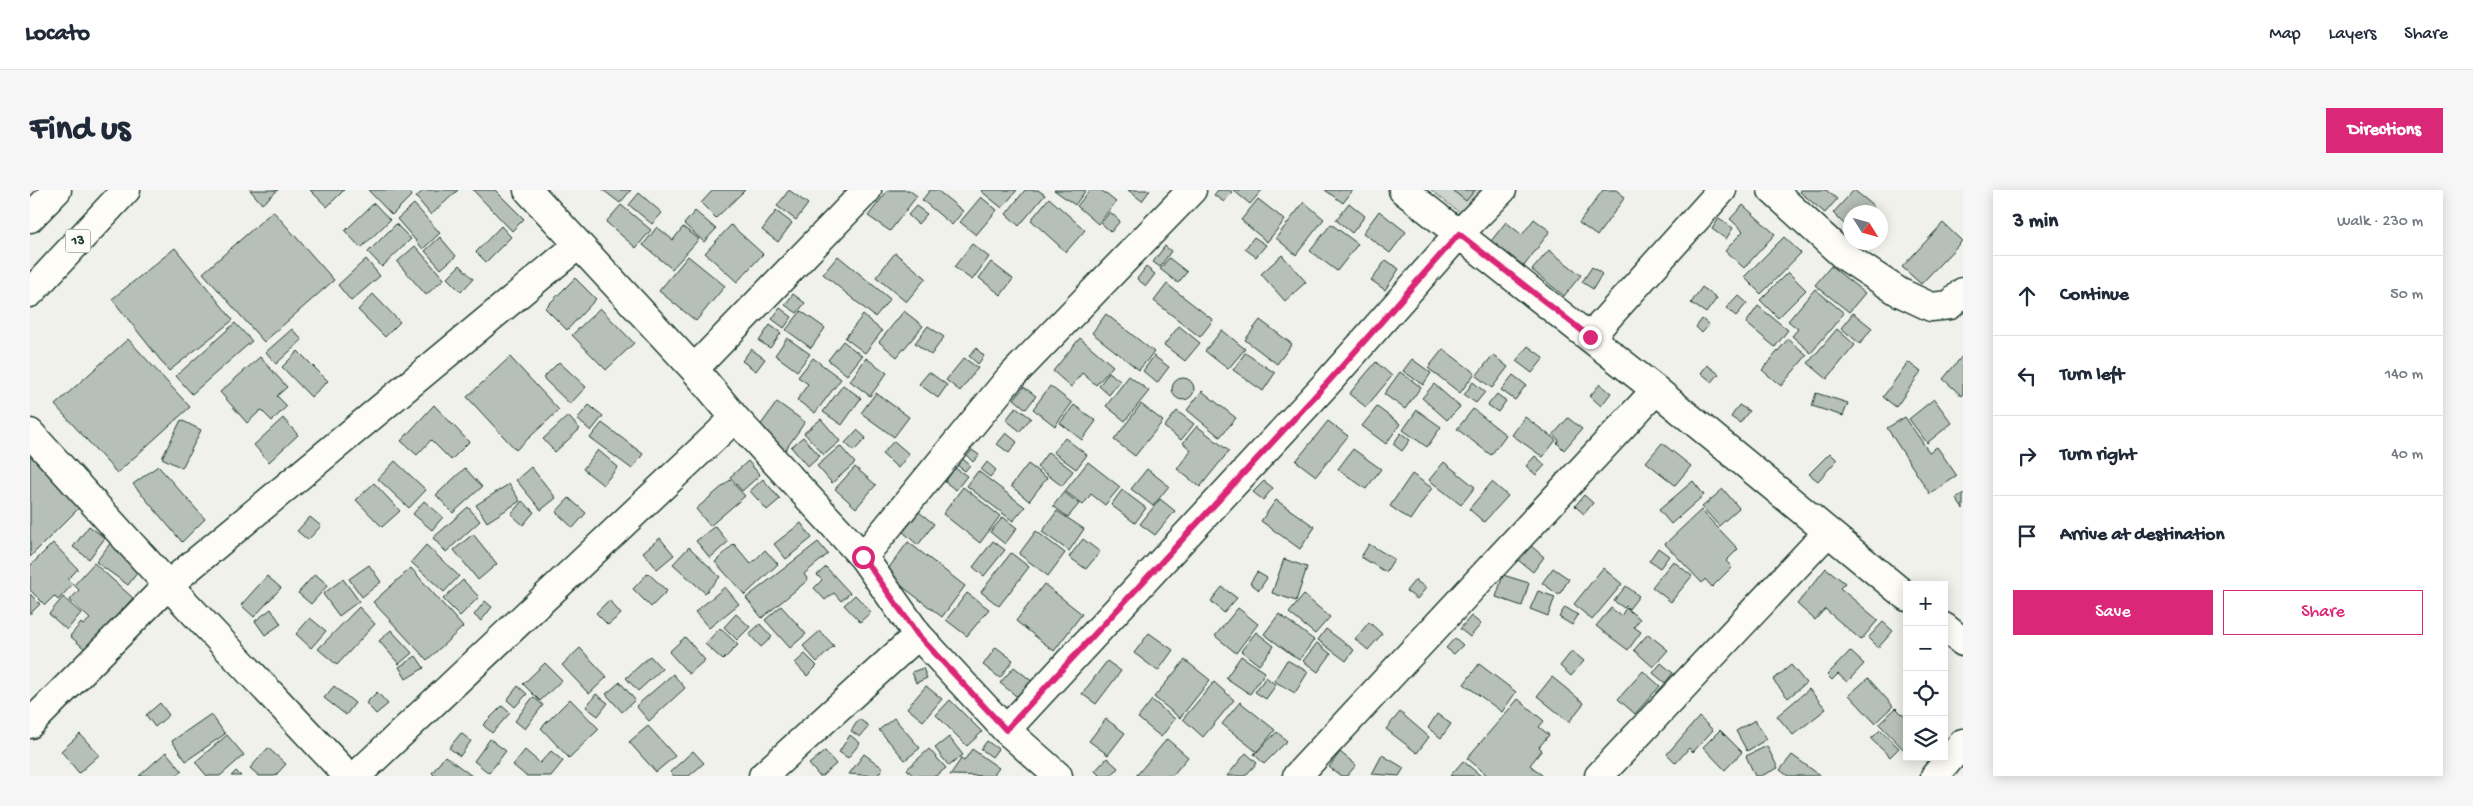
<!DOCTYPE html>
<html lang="en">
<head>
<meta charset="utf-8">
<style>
	body { margin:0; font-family:"Gochi Hand",sans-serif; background:#f6f6f7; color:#1f2937 }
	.controls { position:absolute; right:15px; bottom:15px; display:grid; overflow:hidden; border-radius:0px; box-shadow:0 2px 12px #0003 }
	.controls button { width:45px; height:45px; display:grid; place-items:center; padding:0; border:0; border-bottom:1px solid #e0e1e3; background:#fff; color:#1f2937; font:25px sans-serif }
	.compass { position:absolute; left:1813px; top:15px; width:45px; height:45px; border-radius:50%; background:#fff; box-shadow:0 2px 12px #0003; rotate:127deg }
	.stop { position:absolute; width:15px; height:15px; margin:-11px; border:4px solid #db2777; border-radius:50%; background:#fff }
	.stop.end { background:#db2777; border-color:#fff; box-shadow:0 1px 5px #0008 }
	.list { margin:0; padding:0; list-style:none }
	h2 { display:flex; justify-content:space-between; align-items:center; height:65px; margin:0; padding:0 20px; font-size:21px }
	h2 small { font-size:16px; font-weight:400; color:#747a83 }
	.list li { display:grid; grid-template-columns:32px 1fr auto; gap:15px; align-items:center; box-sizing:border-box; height:80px; padding:0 20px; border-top:1px solid #e0e1e3 }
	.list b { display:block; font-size:19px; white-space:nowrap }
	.list em { font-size:16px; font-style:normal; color:#747a83 }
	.actions { display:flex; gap:10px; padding:15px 20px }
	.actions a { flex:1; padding:11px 0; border:1px solid #db2777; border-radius:0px; text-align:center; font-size:18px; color:#db2777 }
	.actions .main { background:#db2777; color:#fff }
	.icon { flex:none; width:28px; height:28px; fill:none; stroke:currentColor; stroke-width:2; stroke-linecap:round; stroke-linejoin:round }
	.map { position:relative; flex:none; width:1933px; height:586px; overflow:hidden; border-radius:0px }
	header { display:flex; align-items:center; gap:30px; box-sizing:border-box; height:70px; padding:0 25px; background:#fff; border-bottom:1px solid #e0e1e3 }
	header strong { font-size:24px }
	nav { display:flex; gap:28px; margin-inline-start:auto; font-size:18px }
	.intro { display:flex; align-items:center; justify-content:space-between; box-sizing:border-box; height:120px; padding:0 30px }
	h1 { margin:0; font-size:35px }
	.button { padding:12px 22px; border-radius:0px; background:#db2777; color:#fff; font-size:18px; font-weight:700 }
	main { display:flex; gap:30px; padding:0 30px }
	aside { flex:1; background:#fff; border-radius:0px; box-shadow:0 2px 12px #0003 }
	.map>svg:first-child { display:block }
	.green { fill:#cdd3cd; stroke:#768880 }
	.building { fill:#b6bfb8; stroke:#1f3d34 }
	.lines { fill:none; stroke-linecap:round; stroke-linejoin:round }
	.street-casing { stroke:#1f3d34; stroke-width:31 }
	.primary-casing { stroke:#1f3d34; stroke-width:31 }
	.street { stroke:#fdfcf7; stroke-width:28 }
	.primary { stroke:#fdfcf7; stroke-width:28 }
	.route { stroke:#db2777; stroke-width:6 }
	.labels { text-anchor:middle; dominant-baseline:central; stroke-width:4; stroke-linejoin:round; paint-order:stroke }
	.shield { fill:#fdfcf7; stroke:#62766e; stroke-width:1 }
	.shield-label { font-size:14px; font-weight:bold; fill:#1f3d34 }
</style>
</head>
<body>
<header>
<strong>Locato</strong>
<nav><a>Map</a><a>Layers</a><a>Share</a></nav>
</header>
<div class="intro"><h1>Find us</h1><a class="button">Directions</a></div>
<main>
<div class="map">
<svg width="1933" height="586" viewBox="0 0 1933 586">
	<rect width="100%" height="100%" fill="#f0f1eb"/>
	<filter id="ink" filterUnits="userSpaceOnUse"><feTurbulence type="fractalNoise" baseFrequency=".02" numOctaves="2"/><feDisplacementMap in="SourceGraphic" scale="10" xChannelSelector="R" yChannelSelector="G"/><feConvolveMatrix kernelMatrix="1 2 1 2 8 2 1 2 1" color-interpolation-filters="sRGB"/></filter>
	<g filter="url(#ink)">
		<path class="green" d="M1401,0H1458L1434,26Z"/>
		<path class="building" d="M220,0H248L232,14Z
			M280,0H314L297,17Z
			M338,0H377L382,5L362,25Z
			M394,0H428L401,25L386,7Z
			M443,0H465L494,29L482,41Z
			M573,0H601L590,13Z
			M683,0H715L686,28L671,13Z
			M759,0L778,14L766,30L747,16Z
			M858,0H879L887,6L860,41L838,26Z
			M900,0H907L933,21L922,35L892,10Z
			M952,0H987L972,18L951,1Z
			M995,0H1008L1015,5L989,36L976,24Z
			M1024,0H1056L1045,15Z
			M1060,0H1071L1086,12L1068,34L1047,16Z
			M1098,0H1120L1112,11Z
			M1188,0H1200L1202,2L1194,12L1184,5Z
			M1203,0H1232L1220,14Z
			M1295,0H1323L1313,13Z
			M1422,0H1445L1436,11Z
			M1573,0H1586L1595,7L1567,46L1549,33Z
			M1771,0H1796L1807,9L1795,23L1770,2Z
			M1824,0L1844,16L1838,22H1820V40L1803,23Z
			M609,3L632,23L622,34L599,15Z
			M951,7L967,20L946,45L930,32Z
			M1019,8L1055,40L1036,62L1001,30Z
			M1228,9L1255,30L1237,52L1211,30Z
			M1274,12L1294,29L1266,65L1246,48Z
			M344,13L360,30L331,58L315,41Z
			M1319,13L1335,26L1322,43L1306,30Z
			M384,14L410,43L393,59L367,29Z
			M591,15L621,40L606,58L576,32Z
			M1713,15L1745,44L1714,78L1695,61L1713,41L1700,29Z
			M886,16L897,24L888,34L878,25Z
			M243,21L304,90L234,152L173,83Z
			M665,21L686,39L674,52L654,34Z
			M746,21L762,33L748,52L732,40Z
			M1349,21L1376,42L1360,63L1333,43Z
			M1080,22L1090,31L1081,42L1071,33Z
			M1689,28L1703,38L1696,49L1682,39Z
			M1504,29L1520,41L1494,76L1461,51L1476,32L1492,45Z
			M1913,33L1932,51L1891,94L1872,77Z
			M366,34L381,49L352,77L338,62Z
			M1301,34L1328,54L1307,81L1280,61Z
			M701,35L733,64L707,92L675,63Z
			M471,36L481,47L456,72L446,62Z
			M627,37L643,50L653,37L669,49L642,79L613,55Z
			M410,47L426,66L411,79L395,61Z
			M1224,47L1236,55L1226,67L1215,59Z
			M1754,47L1771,63L1731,104L1714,87Z
			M942,54L959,67L942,90L924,77Z
			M385,56L414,89L396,105L367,72Z
			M1135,56L1141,61L1130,77L1123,72Z
			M145,58L203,130L139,181L82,109Z
			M1519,60L1551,85L1534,106L1502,80Z
			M865,63L896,88L876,112L846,87Z
			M1252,65L1276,92L1255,111L1231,84Z
			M658,66L695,96L666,131L629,101Z
			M808,66L860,109L845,127L793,84Z
			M1139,68L1157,82L1148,93L1130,79Z
			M336,69L350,86L321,111L308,95Z
			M1356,70L1369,79L1355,100L1341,90Z
			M961,72L983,89L971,105L949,88Z
			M430,75L443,89L431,102L417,88Z
			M1801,76L1835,103L1819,122L1785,95Z
			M1116,77L1125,84L1116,96L1107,89Z
			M1562,77L1572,84L1563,99L1552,92Z
			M1758,82L1776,100L1748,128L1730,110Z
			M545,88L566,109L537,140L515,118Z
			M1137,94L1183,130L1170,147L1124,111Z
			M1672,97L1687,108L1676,123L1661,113Z
			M1785,99L1814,123L1781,163L1762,146L1768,139L1758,131Z
			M343,104L370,132L355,147L328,120Z
			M763,104L775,113L767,123L755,115Z
			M1708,105L1717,113L1706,126L1696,118Z
			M1728,116L1758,140L1745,157L1716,133Z
			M570,118L604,153L576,180L542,145Z
			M750,118L762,127L754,138L742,129Z
			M771,121L795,138L781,158L756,140Z
			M874,121L893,136L867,167L849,152Z
			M1823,123L1842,138L1830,154L1811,138Z
			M1076,124L1124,162L1109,180L1062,143Z
			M833,125L852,141L835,163L815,148Z
			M1672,129L1679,135L1672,143L1666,137Z
			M1230,130L1262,154L1247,174L1215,150Z
			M205,133L222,151L162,204L146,186Z
			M740,135L751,143L740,158L729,151Z
			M898,136L914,147L901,165L885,153Z
			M1149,136L1170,153L1155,171L1134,155Z
			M262,139L272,150L246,174L236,162Z
			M1807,139L1825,155L1797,189L1778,173Z
			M1192,140L1215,159L1198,179L1175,161Z
			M757,148L780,164L767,181L745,165Z
			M1050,148L1083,176L1066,195L1052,183L1041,197L1023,181Z
			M98,149L160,217L87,283L25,215Z
			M1758,149L1777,165L1751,196L1732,180Z
			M813,151L832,166L817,185L798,170Z
			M1498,156L1514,168L1502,183L1486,171Z
			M946,158L954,166L948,174L939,166Z
			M721,159L735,169L726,181L712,171Z
			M1413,159L1445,183L1430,203L1398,178Z
			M268,161L298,191L281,207L252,177Z
			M1215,163L1245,183L1233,201L1203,180Z
			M1463,165L1478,177L1462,198L1446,186Z
			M1933,165V205L1932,206L1913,189Z
			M1124,166L1139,177L1127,193L1113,181Z
			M230,167L257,197L247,206L257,216L242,231L231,220L217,233L190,202Z
			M480,167L529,220L486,260L437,207Z
			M783,168L811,189L785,223L767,210L778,194L768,187Z
			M836,168L857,183L840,206L820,191Z
			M934,168L948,178L930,201L916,190Z
			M1382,169L1401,183L1393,195L1373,181Z
			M529,172L556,197L540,214L513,188Z
			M1346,172L1362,186L1336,217L1319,204Z
			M1878,172L1891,182L1866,217L1853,207Z
			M1677,175L1689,184L1682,192L1671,183Z
			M899,182L917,195L908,208L889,194Z
			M1079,182L1090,191L1079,205L1069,196Z
			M1370,182L1391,197L1375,219L1354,204Z
			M1483,185L1496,195L1485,210L1471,200Z
			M1099,186L1119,201L1095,231L1076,216Z
			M1142 199a11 11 0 1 1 22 0a11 11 0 1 1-22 0Z
			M1443,192L1455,202L1446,213L1434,205Z
			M1404,194L1430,217L1417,230L1392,208Z
			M1570,194L1581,203L1571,216L1560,206Z
			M813,195L831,208L812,235L793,222Z
			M1020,196L1042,213L1025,236L1003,219Z
			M994,197L1006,206L996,219L984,209Z
			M1172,201L1206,228L1190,247L1157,220Z
			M846,203L879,227L864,247L831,223Z
			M1786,203L1818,213L1813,226L1782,216Z
			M1467,204L1476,211L1468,222L1458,215Z
			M1904,209L1922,233L1897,253L1879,229Z
			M747,212L775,232L753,263L725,243Z
			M1111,214L1133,231L1105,266L1084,250Z
			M404,215L439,252L421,270L401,250L387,265L371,251Z
			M559,215L573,226L561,241L547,229Z
			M1044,215L1066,231L1052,250L1030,233Z
			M1709,215L1719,221L1710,233L1701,227Z
			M986,217L1001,228L990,241L976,230Z
			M1347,217L1370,234L1356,254L1332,236Z
			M1443,219L1476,245L1461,265L1427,239Z
			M1387,220L1411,237L1397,257L1373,240Z
			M1147,221L1164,234L1151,250L1134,237Z
			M538,226L550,239L525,262L513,249Z
			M1495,227L1526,250L1513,267L1482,245Z
			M1875,227L1899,262L1907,257L1927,286L1900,304L1857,238Z
			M253,228L268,245L239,272L224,255Z
			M1538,228L1552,239L1534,260L1527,253L1529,250L1523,245Z
			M791,229L810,251L794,265L774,243Z
			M151,230L171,240L152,278L132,268Z
			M1298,231L1318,246L1286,286L1266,271Z
			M572,233L613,264L602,279L560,248Z
			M1167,236L1199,261L1170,297L1147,279L1161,260L1153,253Z
			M827,240L836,248L824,261L815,253Z
			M976,243L987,252L979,263L967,254Z
			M1371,243L1380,250L1372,261L1363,254Z
			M773,247L790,266L778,277L761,257Z
			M1035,248L1057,265L1046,279L1023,262Z
			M864,251L879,264L868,278L852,264Z
			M1632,253L1661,276L1645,295L1616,272Z
			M810,256L825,273L802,293L787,276Z
			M0,258L54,313L0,367Z
			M1323,259L1351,279L1336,299L1308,279Z
			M568,260L588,277L573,295L553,279Z
			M942,260L949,265L943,272L937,266Z
			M1018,262L1043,281L1032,296L1007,277Z
			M1800,263L1807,270L1788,291L1779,284Z
			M929,266L940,275L935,281L924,273Z
			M1505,266L1515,275L1506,285L1496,276Z
			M365,271L396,300L379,318L348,289Z
			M718,271L730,285L712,301L700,287Z
			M957,272L966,280L960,287L951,280Z
			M1058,272L1090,297L1075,315L1061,304L1053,315L1035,301Z
			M1414,272L1445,297L1431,315L1399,290Z
			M998,274L1017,288L999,311L981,296Z
			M128,276L175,329L152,352L103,294Z
			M501,277L526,308L511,320L486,290Z
			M825,277L846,295L826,318L805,299Z
			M435,278L452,297L423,323L406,305Z
			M925,278L937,286L926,300L915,292Z
			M1117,279L1139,296L1123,316L1101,299Z
			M948,281L995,317L983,331L937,296Z
			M1382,284L1402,298L1380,330L1360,316Z
			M733,289L750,309L737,320L720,301Z
			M700,290L715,306L680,336L666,319Z
			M1234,291L1243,298L1233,310L1223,302Z
			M1663,291L1674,305L1641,334L1629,320Z
			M1462,292L1478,306L1454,332L1439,319Z
			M344,293L370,321L352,337L326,310Z
			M479,294L490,311L457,332L446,315Z
			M933,297L970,326L950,353L913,324Z
			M1693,299L1709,318L1689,336L1672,317Z
			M1092,300L1116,318L1105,333L1081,315Z
			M1034,302L1049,314L1038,327L1023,316Z
			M1933,304V319L1926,309Z
			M1554,305L1563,313L1554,324L1545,316Z
			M539,308L556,323L543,338L526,322Z
			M1130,309L1145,321L1125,345L1110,334Z
			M1246,310L1285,337L1270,359L1231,331Z
			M394,311L413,327L402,340L383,324Z
			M492,311L504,322L493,335L481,324Z
			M438,317L450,331L416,362L403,348Z
			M1671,320L1708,359L1696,371L1702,377L1682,397L1675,389L1672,393L1635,354Z
			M1027,321L1054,339L1039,361L1012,342Z
			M889,322L904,334L888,355L873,342Z
			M280,327L291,336L278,350L267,341Z
			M973,327L987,338L975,354L960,342Z
			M771,333L782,348L756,369L744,354Z
			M59,336L75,348L59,369L43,357Z
			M685,336L698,352L680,368L666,351Z
			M1006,341L1035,363L1018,386L989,364Z
			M443,344L467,374L448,390L424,360Z
			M630,348L644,365L627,379L613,362Z
			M1053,349L1070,362L1056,379L1039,367Z
			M82,351L114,374L98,395L66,372Z
			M963,351L975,360L954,386L943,377Z
			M788,352L798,364L774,384L778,390L732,428L716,408Z
			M878,352L935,396L912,427L855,383Z
			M23,353L48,379L38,389L43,394L28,410L24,406L15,415L0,400V376Z
			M704,354L721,374L735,360L748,374L715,405L685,372Z
			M1339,354L1364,369L1356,382L1331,367Z
			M396,355L429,386L414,402L381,372Z
			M1500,355L1514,367L1503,382L1488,370Z
			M659,357L690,387L675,403L643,374Z
			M1628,358L1639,366L1630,378L1619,371Z
			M981,363L999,377L969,416L951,402Z
			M1254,369L1277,377L1266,411L1242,403Z
			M1643,371L1662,386L1641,412L1622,397Z
			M64,373L103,408L56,460L40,446L51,433L53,435L60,429L40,410L49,400L44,395Z
			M339,375L351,392L332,407L319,389Z
			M796,377L820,403L811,411L804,403L795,410L784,398L792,390L787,385Z
			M381,378L433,437L397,470L343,412Z
			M1523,378L1539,389L1529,405L1512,393Z
			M1573,378L1592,394L1562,430L1544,414Z
			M1796,378L1815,393L1810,398L1848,430L1831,450L1795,419L1785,430L1767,414Z
			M1227,382L1237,388L1229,400L1220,393Z
			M618,383L637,401L621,417L603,399Z
			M285,384L298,395L281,414L268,403Z
			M1473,385L1499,393L1492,416L1466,407Z
			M237,386L251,398L224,427L211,415Z
			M313,389L329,411L309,426L293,404Z
			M433,390L449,407L430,426L413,409Z
			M1385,390L1396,398L1387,409L1376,401Z
			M1014,394L1052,424L1024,461L986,431Z
			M1596,396L1609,406L1599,419L1596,416L1594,418L1584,411Z
			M695,397L709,414L679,438L665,422Z
			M1192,397L1207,408L1194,423L1181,411Z
			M1508,401L1525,407L1518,426L1500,419Z
			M937,403L959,419L937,446L916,430Z
			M0,404L10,414L0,424Z
			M825,405L841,422L830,432L814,415Z
			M1274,405L1300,427L1285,444L1259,423Z
			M33,407L51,423L37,440L19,424Z
			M579,410L591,424L578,435L566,423Z
			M455,411L462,417L451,431L444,425Z
			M751,416L776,444L760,458L735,430Z
			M329,417L345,434L307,475L288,459Z
			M1535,417L1548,425L1542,435L1529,427Z
			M1208,418L1228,434L1206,463L1185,446Z
			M1581,418L1591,426L1596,418L1610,429L1604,437L1611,442L1598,460L1566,436Z
			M241,419L251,434L235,445L225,431Z
			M706,424L720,437L707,450L694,437Z
			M1249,424L1284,450L1269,470L1234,444Z
			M1441,426L1451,434L1440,447L1430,439Z
			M280,428L296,441L281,458L266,444Z
			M1339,432L1352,444L1338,460L1325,449Z
			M1853,432L1863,441L1848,458L1838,448Z
			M730,434L742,447L731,457L719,444Z
			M690,438L708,455L693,470L675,454Z
			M1296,439L1324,460L1316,471L1288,450Z
			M361,440L382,463L369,474L349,451Z
			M790,441L804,456L787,472L773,456Z
			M1226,442L1244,456L1229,475L1211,461Z
			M1119,443L1143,460L1128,481L1104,463Z
			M1618,444L1638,460L1623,477L1604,460Z
			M655,447L675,470L659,484L639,462Z
			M1425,448L1433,455L1424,464L1416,458Z
			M1287,453L1301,464L1288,482L1273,471Z
			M966,457L983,470L970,488L953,475Z
			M550,458L577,487L559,504L532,475Z
			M1542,461L1554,471L1541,486L1530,476Z
			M1820,461L1834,474L1817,492L1808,484L1802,490L1797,485Z
			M775,464L787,476L777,486L765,473Z
			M386,466L394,478L376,489L369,477Z
			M620,466L632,479L608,501L596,488Z
			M1211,466L1235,482L1220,504L1196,488Z
			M1155,470L1180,490L1150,528L1124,507Z
			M1257,470L1278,482L1265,503L1244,491Z
			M1077,471L1091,481L1066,514L1052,504Z
			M515,473L532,490L510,511L493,494Z
			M1631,473L1643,483L1635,493L1623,483Z
			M1449,474L1486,502L1472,522L1434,494Z
			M1761,475L1776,493L1758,508L1743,490Z
			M984,477L1003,492L990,509L970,493Z
			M893,478L897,488L886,493L882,482Z
			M1613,481L1630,496L1605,524L1588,509Z
			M643,484L655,498L619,531L606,516Z
			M1236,487L1246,495L1236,509L1225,502Z
			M1522,487L1554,513L1539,532L1507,506Z
			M1838,488L1863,516L1845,533L1819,505Z
			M590,492L605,510L592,522L576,504Z
			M1184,492L1204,510L1173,547L1153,529Z
			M304,496L325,513L316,525L294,508Z
			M488,496L497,504L485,517L477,510Z
			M896,496L912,509L893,531L877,518Z
			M1779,499L1796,519L1763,545L1747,526Z
			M347,502L358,514L346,524L336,513Z
			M566,504L578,513L568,526L556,517Z
			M503,507L513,515L495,539L485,531Z
			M540,509L569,539L539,568L511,538Z
			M1488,509L1514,531L1509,537L1519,545L1509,557L1512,560L1500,575L1513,586H1458L1437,568Z
			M920,510L952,542L937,556L906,525Z
			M1122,510L1145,529L1131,547L1108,528Z
			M1210,512L1245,540L1227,562L1192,534Z
			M130,513L139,525L125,537L116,525Z
			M472,516L480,523L462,543L453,535Z
			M1866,518L1877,529V563L1849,534Z
			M1370,522L1399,547L1387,563L1356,539Z
			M181,524L195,544L156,571L142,551Z
			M1407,524L1421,534L1411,548L1398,538Z
			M1669,527L1683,540L1663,562L1659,558L1646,573L1637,564Z
			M864,528L890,558L875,570L849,540Z
			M829,529L839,536L830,547L821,541Z
			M1076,529L1095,543L1078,565L1059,551Z
			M1725,530L1737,549L1717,561L1706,541Z
			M618,536L645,566L626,582L599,552Z
			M1690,540L1712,562L1695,580L1673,557Z
			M1850,540L1869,558L1860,567L1841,549Z
			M1247,542L1257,551L1234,574L1224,564Z
			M431,543L441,551L430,566L419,558Z
			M50,544L69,565L49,583L31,561Z
			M197,545L214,565L190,586H177L165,572Z
			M820,545L830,553L818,568L809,562Z
			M919,547L933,565L919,576L905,558Z
			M460,549L476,561L459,583L444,571Z
			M1137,549L1158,567L1142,586H1106Z
			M957,551L968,559L962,567L951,559Z
			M1737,556L1748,578L1731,586H1725L1716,566Z
			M238,558L256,574L245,586H229L220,578Z
			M899,559L916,578L906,586H883L877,579Z
			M942,559L969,578L963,586L920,585L931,569L934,571Z
			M495,560L510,573L521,561L533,571L521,586H496L483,575Z
			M663,561L674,573L659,586H644L640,582Z
			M795,561L806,574L792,586H789L779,574Z
			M136,562L152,581L146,586H109Z
			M1310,562L1326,575L1317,586H1311L1299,577Z
			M1216,563L1227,573L1215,586H1197Z
			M834,564L853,578L847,586L819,584Z
			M1352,565L1374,578L1369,586L1342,584Z
			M1762,565L1791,586H1758L1750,580Z
			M415,566L442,586H405L402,583Z
			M1077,568L1088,578L1081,586H1070L1065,581Z
			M1433,571L1451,586H1420Z
			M206,581L211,586H201Z"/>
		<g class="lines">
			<g class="street-casing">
				<path id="street" d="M498,0L664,179L705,228L833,367L888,445L976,540L1028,586
					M1373,0L1626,200L1877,407
					M1742,0L1813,65L1869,102L1901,117L1920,115L1933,102
					M1560,147L1692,0
					M664,179L837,0
					M0,243L138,395L318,586
					M833,367L979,189L1162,0
					M1914,437L1933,452
					M0,534L138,395L548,55
					M976,540L1299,191L1429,44L1472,0
					M326,586L705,228
					M733,586L888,445
					M1267,586L1626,200
					M1569,586L1797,343
					M1905,586L1933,553"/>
			</g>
			<g class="primary-casing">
				<path id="primary" d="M0,28L27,0
					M0,103L96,0"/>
			</g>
			<use href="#street" class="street"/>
			<use href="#primary" class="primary"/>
		</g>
	</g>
	<g class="lines" filter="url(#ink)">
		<path class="route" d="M833,367L888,445L976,540L1299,191L1429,44L1560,147"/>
	</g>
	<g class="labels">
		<rect class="shield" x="35.5" y="39.5" width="25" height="23" rx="4"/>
		<g class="shield-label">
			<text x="48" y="51">13</text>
		</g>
	</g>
</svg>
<div class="controls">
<button>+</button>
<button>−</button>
<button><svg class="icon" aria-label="locate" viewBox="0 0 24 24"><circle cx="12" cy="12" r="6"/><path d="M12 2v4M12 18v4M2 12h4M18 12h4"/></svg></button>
<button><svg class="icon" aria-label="layers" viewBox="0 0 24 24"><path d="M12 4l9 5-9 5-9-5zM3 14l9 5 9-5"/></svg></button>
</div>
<svg class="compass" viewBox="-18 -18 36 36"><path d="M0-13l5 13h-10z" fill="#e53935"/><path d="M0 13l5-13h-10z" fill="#747a83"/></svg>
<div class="stop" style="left:833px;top:367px"></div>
<div class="stop end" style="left:1560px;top:147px"></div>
</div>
<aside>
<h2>3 min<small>Walk · 230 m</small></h2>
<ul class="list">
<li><svg class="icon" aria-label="ahead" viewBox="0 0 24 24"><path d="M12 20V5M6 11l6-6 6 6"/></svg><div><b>Continue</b></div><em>50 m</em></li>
<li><svg class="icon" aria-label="left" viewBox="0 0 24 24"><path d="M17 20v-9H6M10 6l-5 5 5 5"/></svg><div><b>Turn left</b></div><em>140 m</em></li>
<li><svg class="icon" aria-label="right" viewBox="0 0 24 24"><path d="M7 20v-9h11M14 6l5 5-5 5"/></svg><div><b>Turn right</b></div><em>40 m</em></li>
<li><svg class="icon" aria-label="arrive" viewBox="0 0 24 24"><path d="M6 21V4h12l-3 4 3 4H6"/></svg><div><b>Arrive at destination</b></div></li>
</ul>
<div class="actions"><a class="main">Save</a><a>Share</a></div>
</aside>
</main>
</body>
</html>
